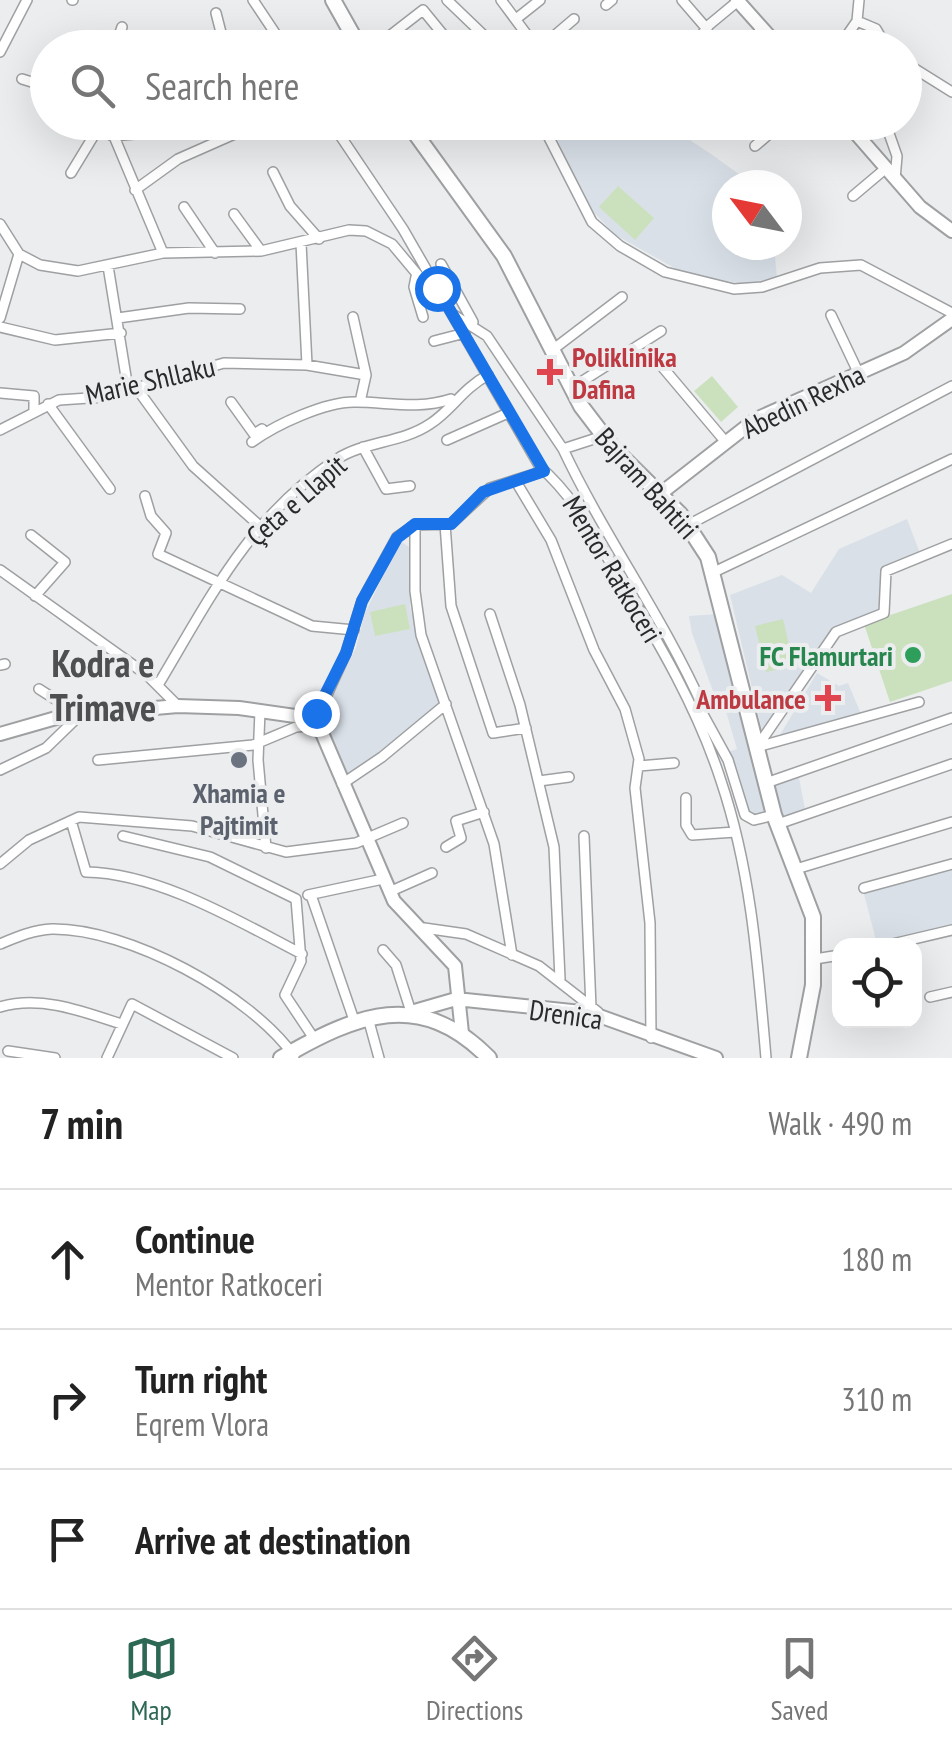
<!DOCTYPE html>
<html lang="en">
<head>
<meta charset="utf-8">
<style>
	body { margin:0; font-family:"PT Sans Narrow",sans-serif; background:#f2f2f2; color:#222 }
	.controls { position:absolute; right:30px; bottom:30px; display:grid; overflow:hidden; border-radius:20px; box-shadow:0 10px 40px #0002 }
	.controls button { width:90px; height:90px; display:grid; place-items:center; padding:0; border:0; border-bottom:2px solid #e0e0e0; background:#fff; color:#222; font:50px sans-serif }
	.compass { position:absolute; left:712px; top:170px; width:90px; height:90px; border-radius:50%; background:#fff; box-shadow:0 10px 40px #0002; rotate:302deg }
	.stop { position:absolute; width:30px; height:30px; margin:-22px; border:8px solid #1a73e8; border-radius:50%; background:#fff }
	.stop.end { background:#1a73e8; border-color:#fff; box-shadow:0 2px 10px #0008 }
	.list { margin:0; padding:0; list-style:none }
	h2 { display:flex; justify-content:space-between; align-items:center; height:130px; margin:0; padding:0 40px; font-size:42px }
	h2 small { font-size:32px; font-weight:400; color:#767676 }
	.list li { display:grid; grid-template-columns:65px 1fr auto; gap:30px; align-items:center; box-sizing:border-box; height:140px; padding:0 40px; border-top:2px solid #e0e0e0 }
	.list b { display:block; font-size:38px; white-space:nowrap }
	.list p { margin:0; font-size:32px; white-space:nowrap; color:#767676 }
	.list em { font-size:32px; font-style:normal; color:#767676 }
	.icon { flex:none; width:55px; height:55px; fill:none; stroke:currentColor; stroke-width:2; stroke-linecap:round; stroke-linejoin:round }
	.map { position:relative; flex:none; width:952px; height:1058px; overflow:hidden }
	.search { position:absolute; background:#fff; box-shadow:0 10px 40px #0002; left:30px; right:30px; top:30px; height:110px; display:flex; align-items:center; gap:25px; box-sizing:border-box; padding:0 35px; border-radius:55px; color:#767676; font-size:38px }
	.sheet { height:550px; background:#fff }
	nav { display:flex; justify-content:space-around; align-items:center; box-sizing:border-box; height:140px; border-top:2px solid #e0e0e0; background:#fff; font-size:28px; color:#767676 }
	nav a { display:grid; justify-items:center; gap:5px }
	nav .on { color:#2c6853 }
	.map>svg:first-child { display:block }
	.built { fill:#d9e0e8 }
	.green { fill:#cbe1bd }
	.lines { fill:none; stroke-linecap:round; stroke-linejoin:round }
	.street-casing { stroke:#9ea0a2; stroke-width:12 }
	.secondary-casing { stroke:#9ea0a2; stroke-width:16 }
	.primary-casing { stroke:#9ea0a2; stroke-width:18 }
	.street { stroke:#fff; stroke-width:9 }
	.secondary { stroke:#fff; stroke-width:12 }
	.primary { stroke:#fff; stroke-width:14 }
	.route { stroke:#1a73e8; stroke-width:12 }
	.health-dot { fill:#e0444e; stroke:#ebedef; stroke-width:4 }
	.leisure-dot { fill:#2e9e5b; stroke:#ebedef; stroke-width:4 }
	.worship-dot { fill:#6b7280; stroke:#ebedef; stroke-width:4 }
	.labels { text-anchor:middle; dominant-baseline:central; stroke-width:8; stroke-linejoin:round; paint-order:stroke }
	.health-label { font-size:28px; font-weight:bold; fill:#be3a42; stroke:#ebedef; text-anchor:start }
	.street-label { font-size:28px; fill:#292a2b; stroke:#ebedef }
	.leisure-label { font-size:28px; font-weight:bold; fill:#27864d; stroke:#ebedef; text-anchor:end }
	.worship-label { font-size:28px; font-weight:bold; fill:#5b616d; stroke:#ebedef }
	.district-label { font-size:38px; font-weight:bold; fill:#4d4f51; stroke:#ebedef }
</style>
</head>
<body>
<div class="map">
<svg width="952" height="1058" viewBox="0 0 952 1058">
	<rect width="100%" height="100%" fill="#ebedef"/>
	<path class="built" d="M549,123H664L711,154L754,185H727V245H774L777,279L738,283L685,274L614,234L590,208Z
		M907,519L921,556L883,569L881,612L835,630L762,730L730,595L782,575L811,593L839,549Z
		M400,541L412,549L410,607L439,705L345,780L319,717L356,648L364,615Z
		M719,614L768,814L749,817L728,752L737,749L725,708L718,705L692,633L689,616Z
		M817,673L839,686L848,683L861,714L780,735Z
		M798,773L806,814L778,824L766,783Z
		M952,869V927L877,944L864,894Z"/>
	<path class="green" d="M618,186L654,218L635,240L599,207Z
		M712,376L738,407L721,422L694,391Z
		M952,594V681L890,702L864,624Z
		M405,604L410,629L375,636L370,612Z
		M783,619L794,666L766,672L755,626Z"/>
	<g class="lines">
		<g class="street-casing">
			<path id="street" d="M72,0H73
				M253,0L285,48
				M447,0L497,48
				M501,0L536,47
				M682,0L707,29
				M606,5L612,0
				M216,13L225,48
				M516,19L540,0
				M857,21L876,29L887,48
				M115,48L122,27
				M374,48L423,10L454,48
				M540,48L574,19
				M692,48L709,25L738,1
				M758,48L760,25
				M851,48L848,34L857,21L859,0
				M0,52L27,0
				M904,62L952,92
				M22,79L48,87
				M108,122L163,253
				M331,122L403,229L540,467C575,497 595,538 619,577C658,641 698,709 721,781C751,870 758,965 766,1058
				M541,122L592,222L620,246L665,272L734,289L762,287L820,268L861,265L952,313
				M885,122L897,156L895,179
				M707,123L708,122
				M112,136L157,132
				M755,146L783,122
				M273,172L290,206L319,239
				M71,173L102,122
				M135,190L178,159L246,129L335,130
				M853,196L885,169
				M184,207L215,253
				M234,214L261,251
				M0,224L19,254L40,265L78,271L163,253L261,251L349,230L366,231L392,244L438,299
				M301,243L307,365
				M441,264L473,322
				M108,266L128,389
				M416,277L414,287L423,317
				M454,315L487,336L563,449L603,436
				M831,315L859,374
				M353,317L366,375L360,402
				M0,318L19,254
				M118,318L189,308L240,309
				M0,327L55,340L121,333
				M434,341L465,333
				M551,351L622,297
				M654,357L724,440
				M135,386L193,466L261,527
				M570,389L661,331
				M0,393L34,396V412
				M231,402L254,434L262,429
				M48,404L110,489
				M0,430L59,400L104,397L224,363L307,365L366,375
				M447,440L508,413
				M252,442C275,425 326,401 356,402C388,402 418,410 451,399
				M363,447L386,489L410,486
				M563,449C605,538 663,617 703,707
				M515,480L551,540L594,650L625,709L639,759L635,788L650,923L651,1038
				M145,496L151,516L166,533L158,554L312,626L354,630
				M445,524L451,606L493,733L526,728
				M415,525V591L421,635L494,844L512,955
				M688,525L952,386
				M31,535L65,562L35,596
				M0,570L147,675L178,706
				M714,572L952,459
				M490,614L520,705L554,847L560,979
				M0,665L5,664
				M158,685C210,598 249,517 337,459C365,441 402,443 430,424C452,410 462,389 488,375
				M700,709L728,760L745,815L754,820L774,815
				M260,711L258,760L266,848
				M316,719L346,653L362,601L397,537L415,525L451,524L490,488L544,471
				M757,747L836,632L884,613L886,571L952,544
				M757,747L919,702
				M98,760L253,745L296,727L318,725
				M639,766L674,763
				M0,770L46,748L80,715L39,689
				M539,781L569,777
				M766,783L952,718
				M342,784L382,757L446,704
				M686,798V825L692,835L735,832
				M72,824L86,872C158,873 238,921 302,954
				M778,824L952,764
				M123,836L210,857L296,899
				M584,836L591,1008
				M446,847L461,838L456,821L484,812
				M0,864L29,840L79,817L192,826L286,852L356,843L403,823
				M796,869L952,822
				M864,888L952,864
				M389,892L432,873
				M308,895L383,879
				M311,895L355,1023
				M296,899L301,961L285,995L315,1040
				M424,928L466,934L539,966L598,1012
				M0,944C17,937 33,930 52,929C128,928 250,994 294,1056
				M884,946L952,930
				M383,950L396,965L411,1012
				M815,959L840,955
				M930,997L952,992
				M0,1007C40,995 82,1011 121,1024
				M368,1018L379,1058
				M8,1051L55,1058
				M107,1058L132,1004L233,1058"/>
		</g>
		<g class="secondary-casing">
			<path id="secondary" d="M737,0L780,48
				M846,122L920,207L952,231
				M660,494L756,419L904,353L952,319
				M0,734L63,716L178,706L239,708L316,719L394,901L455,966L462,1033
				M411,1012L456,999L591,1013L716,1058"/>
		</g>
		<g class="primary-casing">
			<path id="primary" d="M333,0L360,48
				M407,122L504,256L581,406L613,448L680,514L708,557L774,815L813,917V985L799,1058
				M281,1058C357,1014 420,988 489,1058"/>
		</g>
		<use href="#street" class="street"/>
		<use href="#secondary" class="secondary"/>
		<use href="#primary" class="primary"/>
	</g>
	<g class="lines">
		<path class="route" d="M316,713L346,653L362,601L397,538L415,524H451L483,492L544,471L437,288"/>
	</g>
	<g class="health-dot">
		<path d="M545 357h10v10h10v10h-10v10h-10v-10h-10v-10h10z"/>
		<path d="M823 683h10v10h10v10h-10v10h-10v-10h-10v-10h10z"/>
	</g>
	<circle class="leisure-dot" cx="913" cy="655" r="10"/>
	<circle class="worship-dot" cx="239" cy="760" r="10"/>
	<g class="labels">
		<g class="health-label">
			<text x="572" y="356">Poliklinika<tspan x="572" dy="32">Dafina</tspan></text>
			<text x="806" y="698" text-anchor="end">Ambulance</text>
		</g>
		<g class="street-label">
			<text transform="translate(150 380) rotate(-13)">Marie Shllaku</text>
			<text transform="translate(803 401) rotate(-26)">Abedin Rexha</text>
			<text transform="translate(647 483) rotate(48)">Bajram Bahtiri</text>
			<text transform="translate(296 500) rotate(-41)">Çeta e Llapit</text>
			<text transform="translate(613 569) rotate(59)">Mentor Ratkoceri</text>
			<text transform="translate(566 1014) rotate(8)">Drenica</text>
		</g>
		<g class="leisure-label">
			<text x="893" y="655">FC Flamurtari</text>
		</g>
		<g class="worship-label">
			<text x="239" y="792">Xhamia e<tspan x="239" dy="32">Pajtimit</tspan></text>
		</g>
		<g class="district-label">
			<text x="103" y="662">Kodra e<tspan x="103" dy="44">Trimave</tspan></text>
		</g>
	</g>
</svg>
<div class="controls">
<button><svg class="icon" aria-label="locate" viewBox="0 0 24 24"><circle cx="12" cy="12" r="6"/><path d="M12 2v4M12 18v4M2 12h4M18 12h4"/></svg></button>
</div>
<svg class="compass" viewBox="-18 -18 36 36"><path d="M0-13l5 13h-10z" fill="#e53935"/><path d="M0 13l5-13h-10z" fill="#767676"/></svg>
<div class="stop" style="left:437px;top:288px"></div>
<div class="stop end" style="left:316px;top:713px"></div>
<div class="search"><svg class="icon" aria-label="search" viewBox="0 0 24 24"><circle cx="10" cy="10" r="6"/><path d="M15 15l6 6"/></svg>Search here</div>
</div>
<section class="sheet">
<h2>7 min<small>Walk · 490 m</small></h2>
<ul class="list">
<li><svg class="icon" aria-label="ahead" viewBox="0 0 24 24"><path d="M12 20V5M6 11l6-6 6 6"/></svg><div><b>Continue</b><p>Mentor Ratkoceri</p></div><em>180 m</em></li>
<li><svg class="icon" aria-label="right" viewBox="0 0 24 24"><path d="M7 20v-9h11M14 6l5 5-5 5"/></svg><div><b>Turn right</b><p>Eqrem Vlora</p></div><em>310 m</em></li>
<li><svg class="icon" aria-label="arrive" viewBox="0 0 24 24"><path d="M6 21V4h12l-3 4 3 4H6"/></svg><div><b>Arrive at destination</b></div></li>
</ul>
</section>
<nav>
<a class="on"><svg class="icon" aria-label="map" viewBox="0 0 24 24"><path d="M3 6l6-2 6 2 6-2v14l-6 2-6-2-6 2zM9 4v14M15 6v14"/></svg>Map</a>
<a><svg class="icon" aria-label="directions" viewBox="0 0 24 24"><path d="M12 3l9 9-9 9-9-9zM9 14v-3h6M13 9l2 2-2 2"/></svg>Directions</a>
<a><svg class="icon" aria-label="saved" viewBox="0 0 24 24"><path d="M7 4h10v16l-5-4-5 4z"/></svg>Saved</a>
</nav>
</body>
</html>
